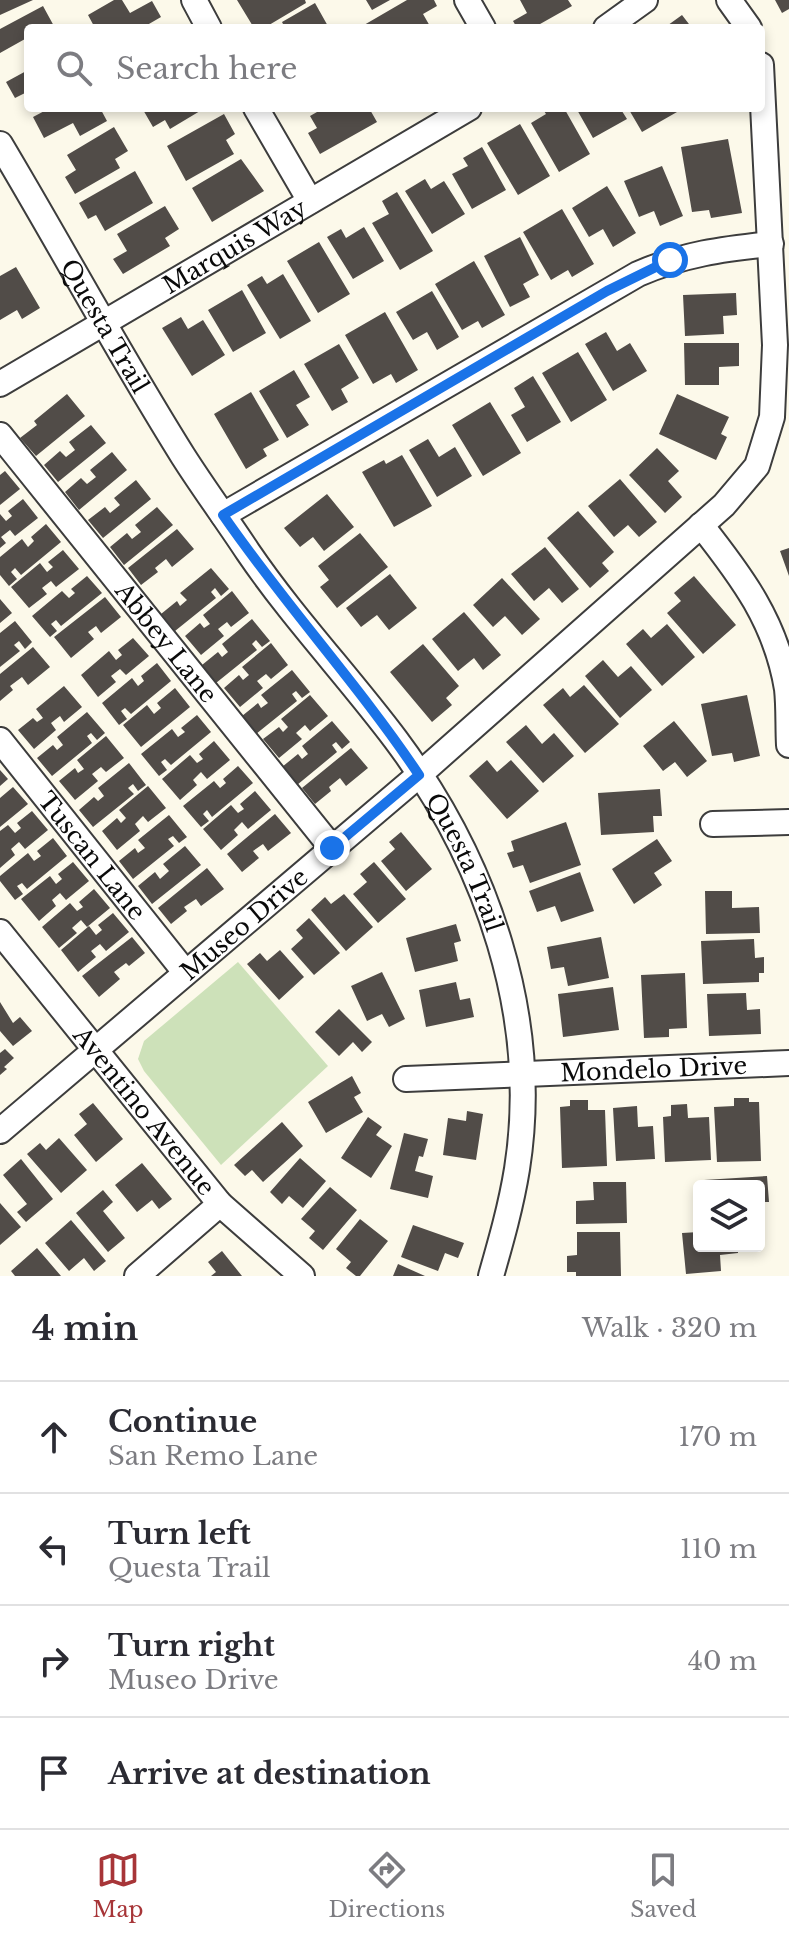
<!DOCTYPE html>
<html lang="en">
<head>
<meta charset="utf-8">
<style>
	body { margin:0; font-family:"Libre Baskerville",serif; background:#f2f2f3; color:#2b2b33 }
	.controls { position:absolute; right:24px; bottom:24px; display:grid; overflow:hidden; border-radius:8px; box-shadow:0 4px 12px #0003 }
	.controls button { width:72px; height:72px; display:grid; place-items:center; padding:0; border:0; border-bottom:2px solid #e1e1e2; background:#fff; color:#2b2b33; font:40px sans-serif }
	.stop { position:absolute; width:24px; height:24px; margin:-18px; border:6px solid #1a73e8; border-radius:50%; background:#fff }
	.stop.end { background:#1a73e8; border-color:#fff; box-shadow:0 2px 8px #0008 }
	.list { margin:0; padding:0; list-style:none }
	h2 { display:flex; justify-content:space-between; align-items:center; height:104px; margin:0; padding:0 32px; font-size:34px }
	h2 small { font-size:26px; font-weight:400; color:#7c7c81 }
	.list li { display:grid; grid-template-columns:52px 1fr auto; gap:24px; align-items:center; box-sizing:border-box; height:112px; padding:0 32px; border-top:2px solid #e1e1e2 }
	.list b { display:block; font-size:30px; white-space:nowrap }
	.list p { margin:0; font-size:26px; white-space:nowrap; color:#7c7c81 }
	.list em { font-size:26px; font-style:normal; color:#7c7c81 }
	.icon { flex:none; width:44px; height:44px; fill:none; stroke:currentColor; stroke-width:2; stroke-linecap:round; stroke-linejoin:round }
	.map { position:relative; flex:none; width:789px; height:1276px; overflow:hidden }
	.search { position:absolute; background:#fff; box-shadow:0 4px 12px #0003; left:24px; right:24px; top:24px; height:88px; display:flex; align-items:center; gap:20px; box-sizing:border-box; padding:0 28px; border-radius:8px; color:#7c7c81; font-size:30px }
	.sheet { height:552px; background:#fff }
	nav { display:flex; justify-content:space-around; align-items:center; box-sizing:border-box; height:112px; border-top:2px solid #e1e1e2; background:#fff; font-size:22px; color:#7c7c81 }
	nav a { display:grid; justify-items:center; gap:4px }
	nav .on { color:#a73538 }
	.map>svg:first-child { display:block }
	.green { fill:#cde1b9 }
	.building { fill:#514c48 }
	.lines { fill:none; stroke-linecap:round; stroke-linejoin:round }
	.minor-casing { stroke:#3d3d3d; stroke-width:28 }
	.minor { stroke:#fff; stroke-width:24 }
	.route { stroke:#1a73e8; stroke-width:10 }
	.labels { text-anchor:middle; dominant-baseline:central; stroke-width:8; stroke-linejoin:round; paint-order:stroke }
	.street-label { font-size:24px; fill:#0a0a0a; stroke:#fff }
</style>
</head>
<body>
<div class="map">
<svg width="789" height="1276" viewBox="0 0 789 1276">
	<rect width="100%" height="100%" fill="#fcf9ea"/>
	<path class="green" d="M238,962L328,1066L221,1165L144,1071L138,1059L144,1041Z"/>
	<path class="building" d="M0,0H33L0,15Z
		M114,0H122L130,13L152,1L161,17L142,28H95L88,15Z
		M237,0H305L306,3L264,28H254Z
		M366,0H390L372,10Z
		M407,0H434L437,6L423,14L431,28H366L364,25Z
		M520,0H568L572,6L533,28H517L513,21L527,13Z
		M775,0H789V9L782,13Z
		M315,3L329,28H285L282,22Z
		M43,6L55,28H28V45L25,39L0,53V29Z
		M682,15L692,28H664Z
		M28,70V99L25,93L15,98L6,82Z
		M50,108H100L107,121L80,136L73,123L44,138L33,117Z
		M142,108H205L170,129L165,120L153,127Z
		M324,108H369L377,122L320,154L308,133L317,128L310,116Z
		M542,108H564L590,154L559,172L531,123L546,114Z
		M576,108H620L627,119L593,138Z
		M628,108H675L677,112L642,132Z
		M224,114L235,134L226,140L234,154L186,181L167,146Z
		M520,124L550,176L518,195L487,143Z
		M114,127L128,151L115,159L120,168L75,194L65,177L76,170L67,155Z
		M728,139L742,213L711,218L709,210L692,212L681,147Z
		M482,147L506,190L472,209L452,174L468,166L463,158Z
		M241,159L264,191L212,222L192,188Z
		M662,166L683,216L660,226L654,211L639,217L624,181Z
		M135,171L153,203L105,231L96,215L88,219L79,203Z
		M425,179L431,189L444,181L465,214L432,234L405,191Z
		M607,186L636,233L613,247L603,229L589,237L572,208Z
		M397,192L433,251L400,270L372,223L389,214L382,201Z
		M165,206L179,229L165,238L170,246L123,274L113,259L127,251L117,234Z
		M562,209L594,264L572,277L568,270L551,280L523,232Z
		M364,227L384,261L353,279L327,237L341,229L346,238Z
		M520,237L539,275L523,284L530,297L510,307L484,256Z
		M319,242L350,294L318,313L287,261Z
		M474,261L505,315L482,328L478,321L462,330L435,284Z
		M16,267L40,308L22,319L17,310L0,320V276Z
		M283,274L311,321L280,339L247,285L262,276L267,284Z
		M242,290L266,333L233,352L208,310Z
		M432,291L459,337L437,350L427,332L413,340L396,312Z
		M736,293L737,315L723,316L724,334L685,336L683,295Z
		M385,312L418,370L396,383L391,374L373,384L345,335Z
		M181,317L188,329L203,320L225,355L192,376L162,328Z
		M606,332L617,351L630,343L647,371L613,391L585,344Z
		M684,343H739V366L719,367V385H685Z
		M339,344L359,378L341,389L348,402L332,411L304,364Z
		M578,352L607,400L571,422L542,373Z
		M294,370L310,397L296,405L309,425L287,438L259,391Z
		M533,376L561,422L527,442L511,415L525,407L514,388Z
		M251,392L279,440L263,449L267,456L246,469L214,414Z
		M67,394L85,416L36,456L20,438L37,425L34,421Z
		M677,394L729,417L721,434L727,437L716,460L659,434Z
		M490,402L521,453L483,476L452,425Z
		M91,425L106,443L58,482L44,465L60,451L66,457L75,450L69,442Z
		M428,439L439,457L455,447L472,476L437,497L409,450Z
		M657,448L679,471L668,481L682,497L665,513L629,475Z
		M112,452L127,470L79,510L65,492L81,478L87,484L96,477L90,470Z
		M402,455L432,506L394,527L362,472L384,460L386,464Z
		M5,471L20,489L0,505V475Z
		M620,479L657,522L639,537L628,525L614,537L588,506Z
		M136,480L151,499L103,538L88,520L105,507L110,513L120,505L114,498Z
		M327,494L354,527L324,551L313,537L300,547L284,528Z
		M23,499L38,518L15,536L10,530L1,537L6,543L0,548V514L6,521L12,516L8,511Z
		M157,507L173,525L124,565L110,547L127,533L132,539L141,532L135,525Z
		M578,511L614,552L602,563L609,571L590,588L547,538Z
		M46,524L61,542L21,575L15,568L11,572L17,579L9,586L0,575V557L22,539L28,547L34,541L31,537Z
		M177,529L194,549L172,567L166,559L155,568L158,572L141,585L128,568Z
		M360,533L388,567L337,608L320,587L329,580L318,566Z
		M545,547L579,589L562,603L549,588L534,601L511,574Z
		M789,548V576L780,551Z
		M63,550L79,569L56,587L51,581L42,588L47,594L29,608L11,587L40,563L47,572L53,567L48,562Z
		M211,568L229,589L221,596L215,588L211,592L216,598L175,631L161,614L177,601L180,606L187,600L180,593Z
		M390,574L417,608L389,630L377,615L361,627L346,608Z
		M87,576L102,593L61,626L56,620L51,624L57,631L50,637L32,616L62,591L69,598L75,593L71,589Z
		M694,576L736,625L703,654L667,613L681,601L674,593Z
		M502,578L540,619L522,635L505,616L493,627L473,605Z
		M232,591L249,613L231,627L227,622L218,629L224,636L201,655L185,636L200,623L204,628L210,624L203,615Z
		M105,597L121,617L101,633L96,626L88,632L94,639L71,658L54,637Z
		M0,599L12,613L0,623Z
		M464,612L501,655L483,670L474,658L458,671L432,639Z
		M252,619L270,641L262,647L256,640L252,644L257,650L216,683L202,665L218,652L222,657L228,652L222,644Z
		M15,621L32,642L25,649L19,641L14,645L20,651L0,667V633Z
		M667,624L695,657L662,686L626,644L643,629L651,638Z
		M133,638L149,656L126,675L120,669L111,676L116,682L98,697L81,675L109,651L116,660L122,655L118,650Z
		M271,643L288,665L271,679L266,674L257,681L263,688L240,707L224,688L239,675L243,680L249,675L242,667Z
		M423,644L459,686L446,698L452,705L432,722L390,672Z
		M33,647L50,667L28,685L22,677L10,686L13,690L0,701V674Z
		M603,660L618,677L631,666L652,690L620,718L585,676Z
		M157,663L171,681L131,714L125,708L121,711L127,719L119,725L102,703L132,678L138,686L144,681L141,676Z
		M292,670L310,692L302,698L296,691L292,694L297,701L256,734L242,716L258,703L261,708L268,703L261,695Z
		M584,685L619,724L585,753L543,705L563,688L570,697Z
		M64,686L82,707L64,722L60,716L51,723L56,730L34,749L18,730L33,718L37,722L43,718L36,709Z
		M175,688L190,707L141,747L123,725L147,705L154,714L161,708L157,703Z
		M310,695L328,716L310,731L305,725L296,733L302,739L279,758L263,739L279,727L283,732L288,727L281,719Z
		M747,695L760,756L734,762L732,753L712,756L701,704Z
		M87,712L105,733L97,740L91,733L87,736L92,743L52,776L37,758L53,745L57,750L63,745L57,737Z
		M197,715L211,732L171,765L165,759L161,762L167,770L159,776L141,754L172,729L178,737L185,732L181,728Z
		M332,721L350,742L342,749L336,742L332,745L337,752L297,785L282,767L298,754L302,759L308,754L302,746Z
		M674,721L707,761L687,777L675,762L663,771L643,746Z
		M526,725L542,744L554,733L574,756L543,783L506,742Z
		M106,736L124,758L106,772L101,767L92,774L98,781L75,800L59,781L75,768L78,773L84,769L77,760Z
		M214,741L230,760L207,779L201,772L193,780L197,785L180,800L162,779L190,755L197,763L203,759L199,754Z
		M351,748L368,768L346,786L340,778L329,787L331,791L315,804L302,788Z
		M487,760L497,772L511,760L539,791L507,819L469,776Z
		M129,763L146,785L138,791L133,784L128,788L134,794L93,827L79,810L94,797L98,801L104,796L98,788Z
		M238,766L253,783L212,817L207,810L203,814L209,821L201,827L183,806L214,781L220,788L226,783L223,779Z
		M0,770L8,779L0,786Z
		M148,786L166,808L148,822L143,816L135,824L140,831L117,850L102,831L117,818L121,823L126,818L119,810Z
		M13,787L28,804L0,827V798Z
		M660,789L662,816H653L654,832L601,835L598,793Z
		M255,791L271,810L248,829L242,822L234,830L238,835L221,850L203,829L231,805L238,813L244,809L240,804Z
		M32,811L48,830L25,849L19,842L11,849L15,855L0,868V831L8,825L15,833L21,828L17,823Z
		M275,814L291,833L268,851L263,844L253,851L259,858L242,872L227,854Z
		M169,815L187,837L179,843L173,836L168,839L174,846L133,879L119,861L135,848L138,853L145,848L138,840Z
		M566,822L581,865L530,883L523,865L513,868L507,853L514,851L511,841Z
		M401,832L432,869L406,891L381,861L395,849L389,842Z
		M53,838L67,856L27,889L22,883L17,886L23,894L15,900L0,881V876L28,853L34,861L41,856L37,851Z
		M657,839L672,861L654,873L662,885L634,904L612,869Z
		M185,846L201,865L152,904L138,886L155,872L160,879L169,871L163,864Z
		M73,862L89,881L66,900L60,893L52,900L56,906L39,921L21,899L50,876L56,884L62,879L58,874Z
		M374,862L406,899L378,923L353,894L367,882L360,874Z
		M207,868L224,889L201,906L196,899L184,907L187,911L171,924L158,908Z
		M580,872L594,911L561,922L555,906L537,912L529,891Z
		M94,889L110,908L87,927L81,920L72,928L77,933L59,948L42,927L70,903L77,911L83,907L79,902Z
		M705,891H732V908L759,907L760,933L706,934Z
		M344,894L373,927L346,951L311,910L325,897L331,904Z
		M113,913L129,932L106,951L100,944L91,951L96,957L78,972L61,950L89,926L96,935L102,930L98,925Z
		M309,918L340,953L314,975L291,949L303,938L296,930Z
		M456,924L461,941L454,943L458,961L415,972L406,938Z
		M132,937L145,953L129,966L126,963L114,972L120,979L99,997L82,976Z
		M601,937L609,978L568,986L564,967L551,969L547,947Z
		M754,939L755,958L764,957V973H759V982L703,984L701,941Z
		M280,950L304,977L279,1000L247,964L260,953L267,961Z
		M382,972L405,1019L389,1027L382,1014L367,1021L351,986Z
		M685,973L687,1028L669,1029V1037L644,1038L641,975Z
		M456,982L460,1000L470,998L474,1017L426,1027L419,990Z
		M613,987L619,1030L563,1037L558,994Z
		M746,993L747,1010L760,1009L761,1034L709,1036L707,994Z
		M0,1002L13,1023L20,1017L32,1031L13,1046L0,1031Z
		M339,1009L372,1042L362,1052L353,1042L339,1056L315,1032Z
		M5,1049L14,1058L4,1067L7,1069L0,1075V1053Z
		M352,1076L361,1093L354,1097L363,1112L326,1133L308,1102Z
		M734,1098H749V1102H759L761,1161L717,1162L714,1107L734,1106Z
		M570,1100H588V1110H605L607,1166L562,1168L560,1107L570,1106Z
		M93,1103L123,1139L96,1162L74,1135L87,1124L79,1114Z
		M687,1104L688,1118L709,1117L711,1160L665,1162L663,1117L671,1116V1105Z
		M637,1106L638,1127L653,1126L655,1159L616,1161L613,1108Z
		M467,1111L483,1114L476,1160L443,1155L448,1118L466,1121Z
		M368,1117L382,1127L376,1135L392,1146L371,1178L341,1158Z
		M282,1122L303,1146L263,1182L252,1170L245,1176L234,1165Z
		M404,1133L428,1139L423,1157L419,1156L415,1171L433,1176L428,1198L390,1189Z
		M59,1138L87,1170L61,1193L27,1154L40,1143L46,1150Z
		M300,1158L326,1181L303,1208L289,1196L282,1204L270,1192Z
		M21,1159L53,1199L26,1222L17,1212L27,1204L3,1175Z
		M142,1163L172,1199L159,1209L152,1200L137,1212L115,1185Z
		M767,1176L769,1202H759V1186H704V1180Z
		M593,1182H626L627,1223L576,1224V1201L594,1200Z
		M330,1187L357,1210L323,1250L309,1238L315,1231L301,1219Z
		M103,1190L113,1202L103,1211L125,1238L108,1252L76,1213Z
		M0,1203L21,1227L0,1245Z
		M360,1219L388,1241L360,1276H356L346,1268L351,1262L336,1249Z
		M71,1220L106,1261L94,1271L84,1258L69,1271L45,1243Z
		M413,1225L464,1243L458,1258L445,1253L438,1271L401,1257Z
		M577,1232H620L621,1276H576V1272H567V1256L577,1255Z
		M699,1232V1246H738V1253L720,1255L721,1271L686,1274L682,1233Z
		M37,1248L61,1276H15L11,1271Z
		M222,1251L242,1276H211L216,1272L208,1262Z
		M398,1264L425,1276H393Z"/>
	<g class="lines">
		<g class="minor-casing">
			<g id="minor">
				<path d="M194,0L209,28"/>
				<path d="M467,0L483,28"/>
				<path d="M729,0L749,28"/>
				<path d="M606,28L645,0"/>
				<path d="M256,108L310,201"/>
				<path id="s1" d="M0,144C62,248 119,354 183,456C204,489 227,520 248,552C293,618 348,676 396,740C487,862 541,1017 517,1169C511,1206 501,1241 491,1276"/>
				<path id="s2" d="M0,384L469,108"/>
				<path id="s3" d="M0,435L332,848"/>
				<path d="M223,515L638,274C684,254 722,249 771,244"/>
				<path d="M701,525C742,577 776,622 787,689C789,707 788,727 789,745"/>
				<path id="s4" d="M0,740L185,972"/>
				<path d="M713,824L789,822"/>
				<path id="s5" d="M0,932L220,1204L302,1276"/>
				<path id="s6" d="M406,1079L789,1063"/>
				<path id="s7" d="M0,1131L419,775L724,505L757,466L772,417L775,345L761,65"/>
				<path d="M137,1276L220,1204"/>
			</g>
		</g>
		<use href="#minor" class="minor"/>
	</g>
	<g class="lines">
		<path class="route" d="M332,848L419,775C359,685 285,605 223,515L607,291L670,260"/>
	</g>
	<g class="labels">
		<g class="street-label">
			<text stroke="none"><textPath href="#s2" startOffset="272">Marquis Way</textPath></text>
			<text stroke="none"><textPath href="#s1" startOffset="210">Questa Trail</textPath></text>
			<text stroke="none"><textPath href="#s3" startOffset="266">Abbey Lane</textPath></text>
			<text stroke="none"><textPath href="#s4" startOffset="148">Tuscan Lane</textPath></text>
			<text stroke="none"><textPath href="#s1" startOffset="858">Questa Trail</textPath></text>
			<text stroke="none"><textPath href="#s7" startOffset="320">Museo Drive</textPath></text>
			<text stroke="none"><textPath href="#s6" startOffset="248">Mondelo Drive</textPath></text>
			<text stroke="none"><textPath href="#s5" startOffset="230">Aventino Avenue</textPath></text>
		</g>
	</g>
</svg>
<div class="controls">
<button><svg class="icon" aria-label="layers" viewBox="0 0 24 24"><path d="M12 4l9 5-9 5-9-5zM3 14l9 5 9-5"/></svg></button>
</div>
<div class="stop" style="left:670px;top:260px"></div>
<div class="stop end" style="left:332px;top:848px"></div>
<div class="search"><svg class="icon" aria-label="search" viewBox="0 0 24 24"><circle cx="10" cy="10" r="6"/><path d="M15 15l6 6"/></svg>Search here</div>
</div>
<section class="sheet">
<h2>4 min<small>Walk · 320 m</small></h2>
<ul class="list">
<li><svg class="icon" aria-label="ahead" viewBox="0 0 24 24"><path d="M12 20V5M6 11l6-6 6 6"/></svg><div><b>Continue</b><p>San Remo Lane</p></div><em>170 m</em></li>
<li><svg class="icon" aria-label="left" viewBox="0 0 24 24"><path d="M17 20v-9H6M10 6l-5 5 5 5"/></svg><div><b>Turn left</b><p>Questa Trail</p></div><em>110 m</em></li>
<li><svg class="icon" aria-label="right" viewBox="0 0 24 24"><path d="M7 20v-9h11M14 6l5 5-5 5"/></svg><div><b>Turn right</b><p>Museo Drive</p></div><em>40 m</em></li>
<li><svg class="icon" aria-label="arrive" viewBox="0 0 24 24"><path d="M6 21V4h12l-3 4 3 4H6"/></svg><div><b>Arrive at destination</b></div></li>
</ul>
</section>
<nav>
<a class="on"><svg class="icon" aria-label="map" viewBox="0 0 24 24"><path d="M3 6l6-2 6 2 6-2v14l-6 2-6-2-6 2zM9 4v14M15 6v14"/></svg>Map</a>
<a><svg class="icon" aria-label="directions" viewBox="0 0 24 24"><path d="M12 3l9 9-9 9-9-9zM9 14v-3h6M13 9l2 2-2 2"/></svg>Directions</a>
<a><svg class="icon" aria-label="saved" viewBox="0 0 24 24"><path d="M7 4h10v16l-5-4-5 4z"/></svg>Saved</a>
</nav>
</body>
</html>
